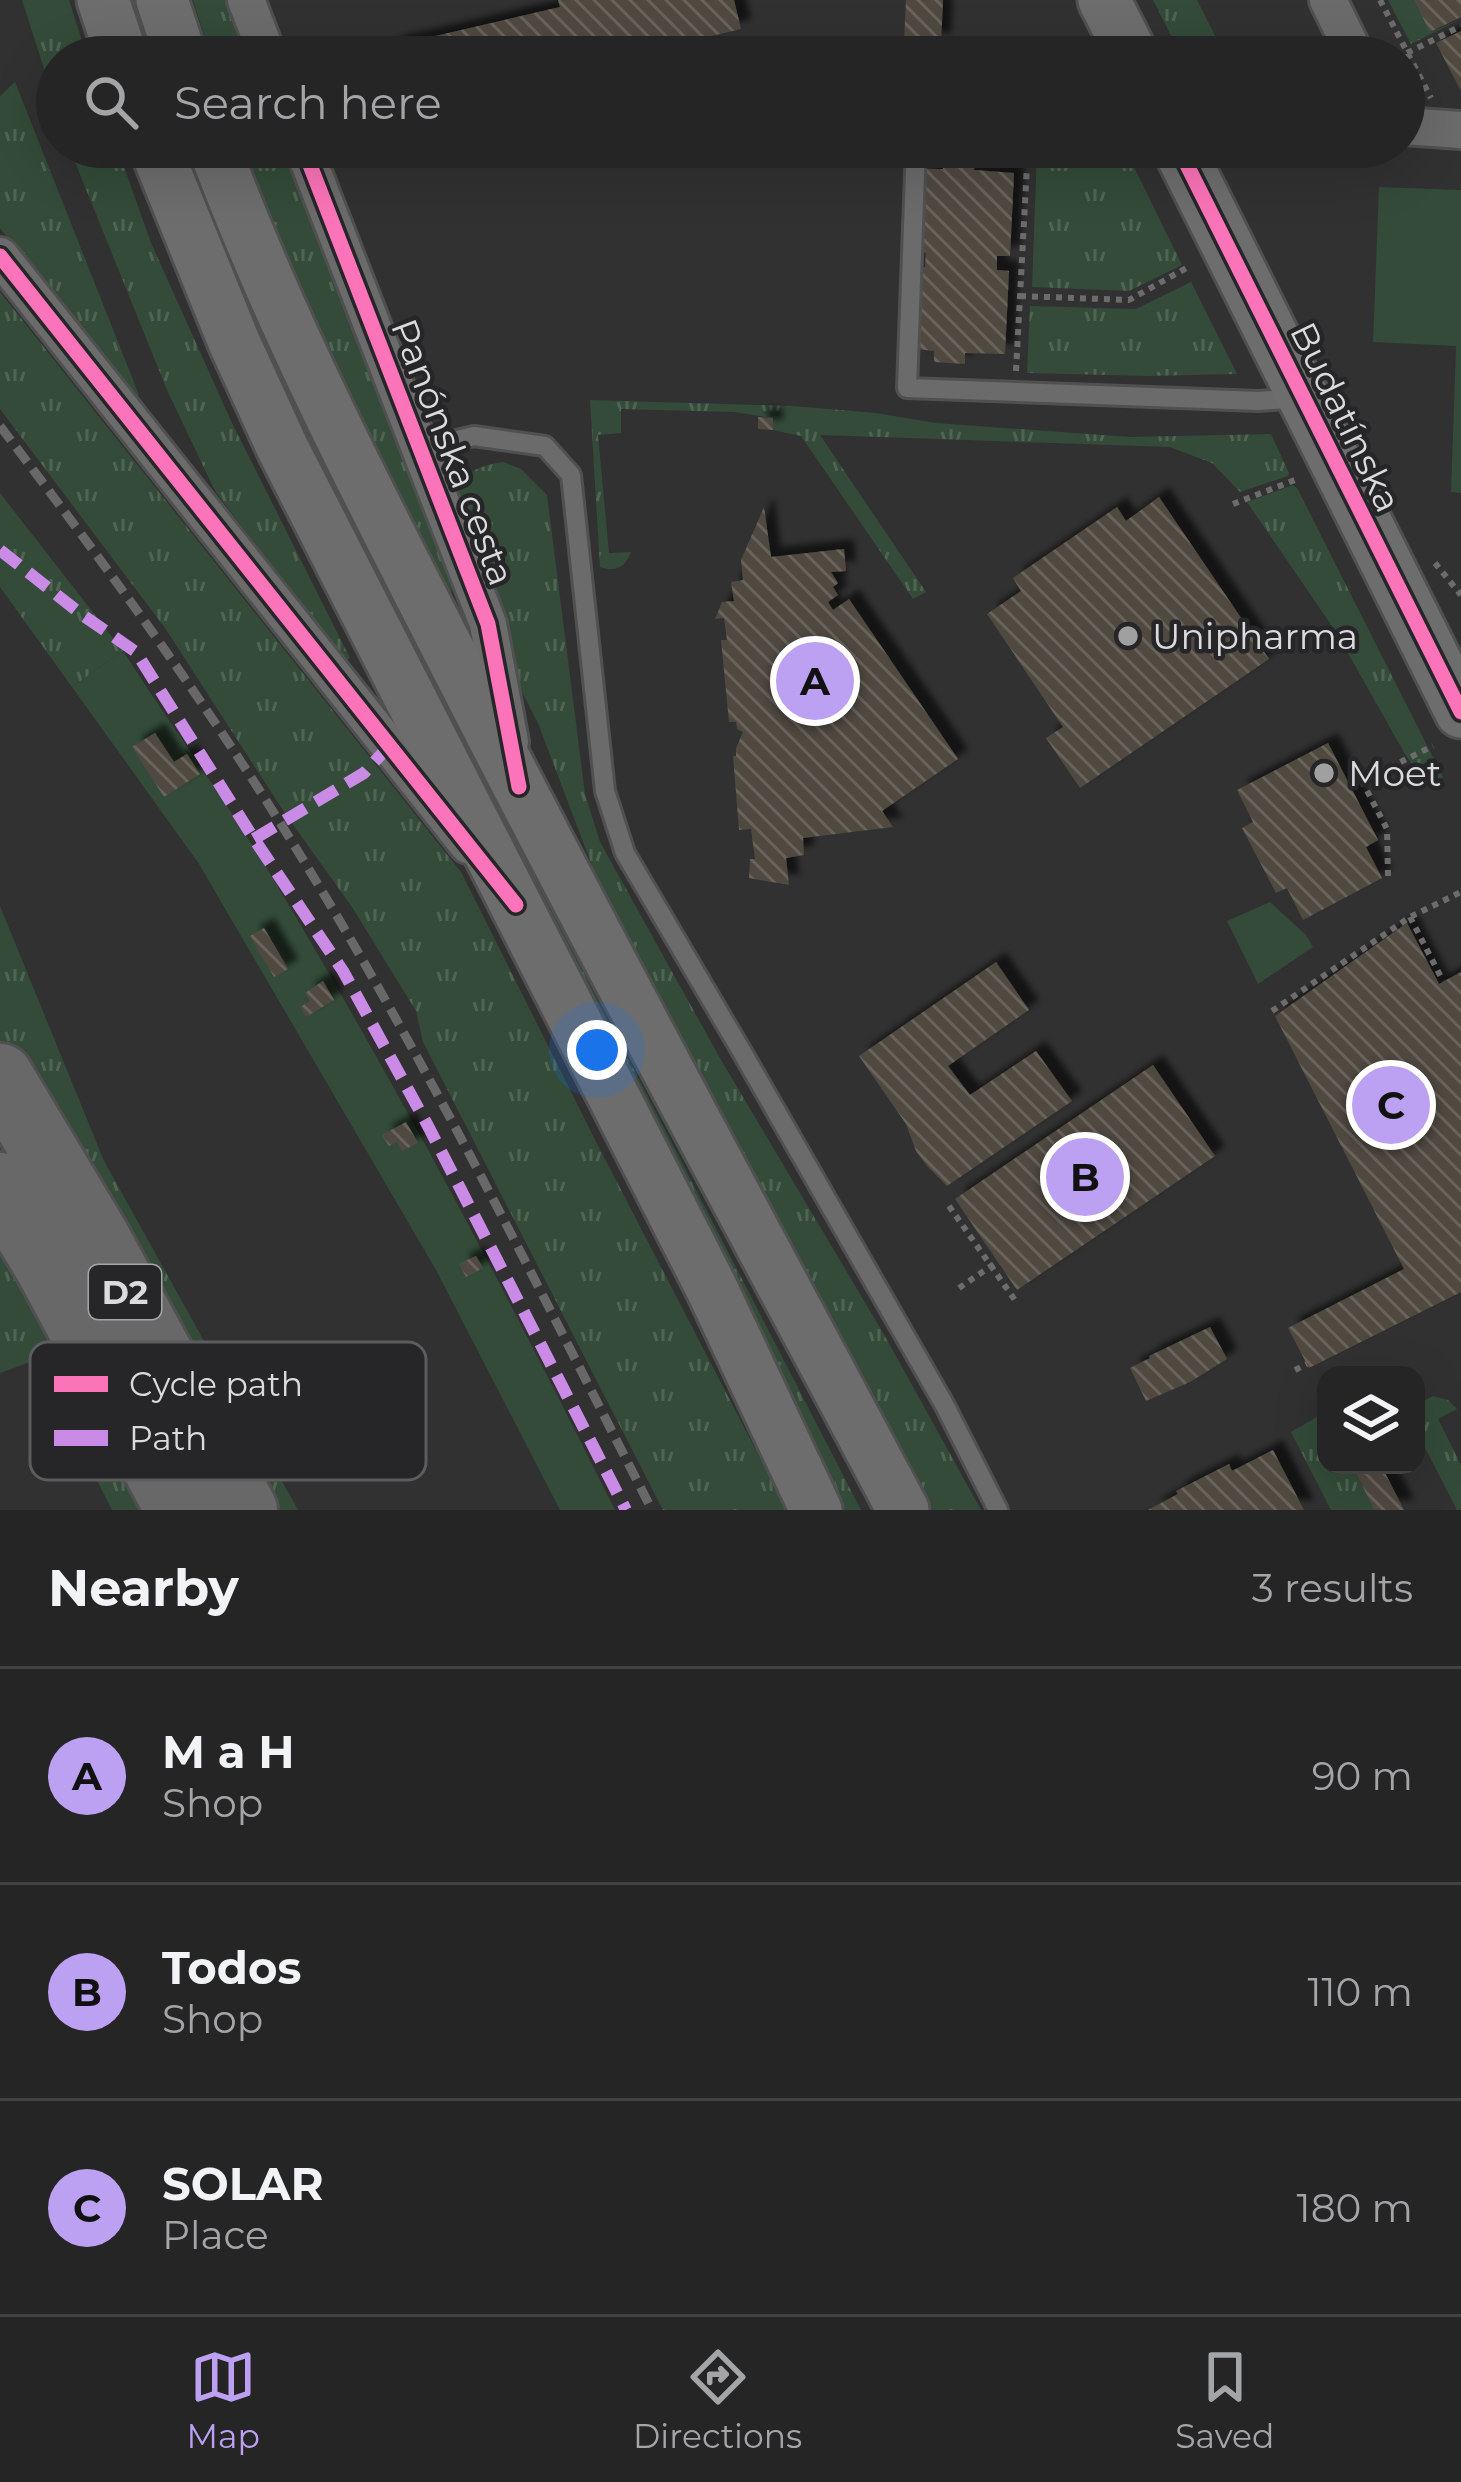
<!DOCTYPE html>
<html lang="en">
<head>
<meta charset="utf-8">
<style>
	body { margin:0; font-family:Montserrat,sans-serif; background:#2d2d2e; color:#f1f3f6 }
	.controls { position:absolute; right:36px; bottom:36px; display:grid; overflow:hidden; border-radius:24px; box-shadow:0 12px 48px #0002 }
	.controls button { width:108px; height:108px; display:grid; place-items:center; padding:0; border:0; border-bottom:3px solid #424243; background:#252526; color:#f1f3f6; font:60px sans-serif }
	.you { position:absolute; left:597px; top:1050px; width:42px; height:42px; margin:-30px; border:9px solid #fff; border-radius:50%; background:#1a73e8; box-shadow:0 0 0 18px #1a73e833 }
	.badge { display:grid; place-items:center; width:78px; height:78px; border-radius:50%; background:#bca0f2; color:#111; font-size:39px; font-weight:700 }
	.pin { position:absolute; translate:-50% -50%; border:6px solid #fff; box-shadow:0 3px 12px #0006 }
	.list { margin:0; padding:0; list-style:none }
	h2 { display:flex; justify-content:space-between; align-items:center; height:156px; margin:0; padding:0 48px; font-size:51px }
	h2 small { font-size:39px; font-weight:400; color:#a3a5a7 }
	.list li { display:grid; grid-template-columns:78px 1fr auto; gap:36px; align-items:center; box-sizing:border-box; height:216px; padding:0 48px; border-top:3px solid #424243 }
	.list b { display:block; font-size:45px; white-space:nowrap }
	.list p { margin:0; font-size:39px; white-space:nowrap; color:#a3a5a7 }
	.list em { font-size:39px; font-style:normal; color:#a3a5a7 }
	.icon { flex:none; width:66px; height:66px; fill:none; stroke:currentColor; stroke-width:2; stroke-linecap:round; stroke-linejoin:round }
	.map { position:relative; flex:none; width:1461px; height:1510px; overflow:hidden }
	.search { position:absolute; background:#252526; box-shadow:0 12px 48px #0002; left:36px; right:36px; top:36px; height:132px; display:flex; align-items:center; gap:30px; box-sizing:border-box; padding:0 42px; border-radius:66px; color:#a3a5a7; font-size:45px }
	.sheet { height:804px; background:#252526 }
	nav { display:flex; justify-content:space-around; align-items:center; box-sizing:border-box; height:168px; border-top:3px solid #424243; background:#252526; font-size:33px; color:#a3a5a7 }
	nav a { display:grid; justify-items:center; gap:6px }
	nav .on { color:#bca0f2 }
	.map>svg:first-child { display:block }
	.grass { fill:url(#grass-tufts) }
	.green { fill:#334b38 }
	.building { fill:url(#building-back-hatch); filter:url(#shadow) }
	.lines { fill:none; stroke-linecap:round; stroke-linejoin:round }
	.lane-casing { stroke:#505051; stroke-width:24 }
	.street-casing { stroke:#505051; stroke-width:42 }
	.secondary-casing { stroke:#505051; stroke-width:57 }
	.highway-casing { stroke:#505051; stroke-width:72 }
	.path { stroke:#6c6c6d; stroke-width:6; stroke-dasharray:6 6; stroke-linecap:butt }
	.lane { stroke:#6b6b6b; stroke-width:18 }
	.street { stroke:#6b6b6b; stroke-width:36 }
	.secondary { stroke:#6d6d6e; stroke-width:51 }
	.highway { stroke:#686868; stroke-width:66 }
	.rail { stroke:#696869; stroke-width:9; stroke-dasharray:18 9; stroke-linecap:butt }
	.quiet { stroke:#ca8be6; stroke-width:12; stroke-dasharray:24 12; stroke-linecap:butt }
	.cycleway-casing { stroke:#262629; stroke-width:22 }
	.cycleway { stroke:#fb73b8; stroke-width:15 }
	.poi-dot { fill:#a0a0a1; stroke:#262629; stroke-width:4.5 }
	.labels { text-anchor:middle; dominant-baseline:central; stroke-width:9; stroke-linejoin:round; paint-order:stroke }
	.shield { fill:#262629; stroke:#a5a5a7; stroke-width:3 }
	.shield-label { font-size:33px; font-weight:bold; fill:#dbdbdd }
	.street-label { font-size:36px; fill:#dbdbdd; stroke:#262629 }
	.poi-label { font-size:36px; fill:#dbdbdd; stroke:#262629; text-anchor:start }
	.key { fill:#262629; stroke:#5c5c5f; stroke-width:3 }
	.key-label { font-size:33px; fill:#dbdbdd }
</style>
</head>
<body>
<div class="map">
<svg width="1461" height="1510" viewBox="0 0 1461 1510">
	<defs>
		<pattern id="grass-tufts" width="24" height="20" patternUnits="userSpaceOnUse" patternTransform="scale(3)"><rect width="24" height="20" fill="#334b38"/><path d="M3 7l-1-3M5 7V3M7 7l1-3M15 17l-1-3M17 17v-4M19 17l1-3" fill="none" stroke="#506454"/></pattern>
		<pattern id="building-back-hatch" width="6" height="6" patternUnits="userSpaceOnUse" patternTransform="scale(3)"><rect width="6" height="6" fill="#504941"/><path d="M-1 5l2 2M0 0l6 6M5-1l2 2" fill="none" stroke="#69635c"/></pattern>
		<filter id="shadow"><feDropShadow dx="10" dy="-10" stdDeviation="3" flood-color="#0009"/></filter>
	</defs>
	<rect width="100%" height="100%" fill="#313132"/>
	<path class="grass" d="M22,0H69L87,57H57V109Z
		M193,0H228L250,57H211Z
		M1153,0H1197L1225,56L1245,46L1251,57H1182Z
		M1388,0H1414L1431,32L1461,19L1411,44Z
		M15,82L139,395L133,398L0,228V96Z
		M69,147H117L151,243L232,423L350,658L344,661L215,491L167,390Z
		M167,147H184L235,281L339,497L861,1510H845L444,734Z
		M240,147H284L448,572L452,591L447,595L443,590L325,343Z
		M1037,152L1129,157L1182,265L1129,291L1032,287Z
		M1191,282L1237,374L1148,376L1027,373L1030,306L1136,309Z
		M0,292L461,872L592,1134L787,1510H663L423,1042L416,1011L352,907L284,812L165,628L0,409Z
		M590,400L792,406L876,413L935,423L1130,437L1271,434L1289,473L1288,476L1240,492L1212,463L1170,447L820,435L926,592L913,599L801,436L773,430L772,418L735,412L621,409V433L598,435L609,553L631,552C625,568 616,572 600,567Z
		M503,462L521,469L547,495L585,794L600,842L721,1060L886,1338L981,1510H921L596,876L538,723L523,694L454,507C456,475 473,467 503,462Z
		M1293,485L1297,488L1443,777L1438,781L1420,775L1405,754L1336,632L1247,502Z
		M0,493L123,651L72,687L0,587Z
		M0,906L104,1161L298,1510H112L36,1360L0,1373Z
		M1433,1396L1448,1400L1457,1409L1438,1419L1461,1465V1510H1457L1416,1430V1405Z
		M1324,1413L1326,1465H1352L1374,1510H1331L1291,1432Z"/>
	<path class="green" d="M1379,187L1461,190V493L1451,492L1456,346L1373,342Z
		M123,651C174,730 230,806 278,887C399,1089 510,1299 615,1510H560L436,1270L199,864L72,687Z
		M1270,902L1306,935L1313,947L1258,984L1227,921Z"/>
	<path class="building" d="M558,0H734L741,29L623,57H390L388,47L560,7Z
		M906,0H943L941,43L904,41Z
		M1414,0H1461V17L1430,32Z
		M1461,31V91L1436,43Z
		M944,157L975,159L974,170L1014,173L1010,256H997V270L1009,271L1005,354L965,353V364L934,362V351L916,349L920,267H925L926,253L921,251L925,169H943Z
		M758,417L773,418V430L758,429Z
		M1159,497L1269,659L1080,788L1046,738L1063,727L987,614L1021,591L1013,578L1117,507L1126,521Z
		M764,507L771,557L844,549L846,571L831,572L838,583L833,587L838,595L828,602L833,610L849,599L958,759L882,811L893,827L803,838L804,855L786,858L789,885L749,878L750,859H755L751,829L739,830L733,756H736V748L743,732L737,729L736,722H729L721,640H727L724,618L715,619L722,602L734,601L731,582L743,580L741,560Z
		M155,733L174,762L187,754L200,774L164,797L132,747Z
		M1328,743L1378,840L1366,847L1382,878L1303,920L1287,888L1276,893L1242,828L1253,822L1237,790Z
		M1407,923L1439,984L1461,972V1292L1309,1368L1288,1328L1404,1269L1275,1016Z
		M264,928L288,969L274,977L250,936Z
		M996,962L1029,1010L948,1066L970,1095L1036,1051L1072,1101L947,1186L927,1166L916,1151L906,1124L859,1056Z
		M323,981L334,1000L306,1017L300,1007L310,1001L305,993Z
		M1153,1065L1215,1156L1017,1290L955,1199Z
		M406,1122L418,1143L402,1151L397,1142L389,1146L382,1135Z
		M476,1256L483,1268L466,1277L459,1264Z
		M1210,1327L1227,1359L1190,1382L1146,1401L1130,1368L1150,1358L1149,1356Z
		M1273,1450L1304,1510H1148L1178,1494L1176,1491L1229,1464L1232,1471Z
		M1352,1465H1381L1404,1510H1374Z"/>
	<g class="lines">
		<g class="lane-casing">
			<path id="lane" d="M916,147L907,388L1259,401L1299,398
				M419,449L474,436L545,446L571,475L605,791L625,853L742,1052L944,1404L998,1510"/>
		</g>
		<g class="street-casing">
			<path id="street" d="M246,0L268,57
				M1328,0L1356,57
				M1404,126L1461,130
				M303,147L488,624L510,742
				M0,256L468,845"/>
		</g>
		<g class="secondary-casing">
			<path id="secondary" d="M103,0L122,57
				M162,0L181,57
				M1104,0L1133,57
				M155,147L234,342L283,449L711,1287L816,1510
				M214,147C283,332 375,506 465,682C607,960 756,1234 903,1510
				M1178,147L1461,712"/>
		</g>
		<g class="highway-casing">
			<path id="highway" d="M0,1077L97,1239L244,1510
				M0,1186L48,1266L179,1510"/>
		</g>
		<path class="path" d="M1380,0L1431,98
			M1407,53L1461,26
			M1020,296L1129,300L1190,266
			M1016,371L1028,147
			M1233,504L1300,478
			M1435,563L1461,595
			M1388,876L1387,829L1362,781L1433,746
			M1410,917L1443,981
			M1272,1011L1410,917L1461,892
			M949,1206L1017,1303
			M959,1288L997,1262
			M1295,1370L1307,1364"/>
		<use href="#lane" class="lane"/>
		<use href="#street" class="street"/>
		<use href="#secondary" class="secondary"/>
		<use href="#highway" class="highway"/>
		<path class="rail" d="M0,426C98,555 193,684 279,821C418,1042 533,1277 652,1510"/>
		<path class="quiet" d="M0,550L81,614L136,652L254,839L343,971L428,1126L626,1510
			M254,839L364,773L389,746"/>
		<g class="cycleway-casing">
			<path id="cycleway" d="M303,147L488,624L519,787
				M1178,147L1461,712
				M0,256L516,905"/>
		</g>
		<use href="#cycleway" class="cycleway"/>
	</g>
	<g class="poi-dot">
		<circle cx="1128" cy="636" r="12"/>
		<circle cx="1324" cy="773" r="12"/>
	</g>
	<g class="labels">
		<rect class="shield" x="89" y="1265" width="72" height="54" rx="9"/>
		<g class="shield-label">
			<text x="125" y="1292">D2</text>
		</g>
		<g class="street-label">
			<text transform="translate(1346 417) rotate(64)">Budatínska</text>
			<text transform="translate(453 452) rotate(69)">Panónska cesta</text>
		</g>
		<g class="poi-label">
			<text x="1152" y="636">Unipharma</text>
			<text x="1348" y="773">Moet</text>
		</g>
	</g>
	<rect x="30" y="1342" width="396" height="138" rx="18" class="key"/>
	<rect x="54" y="1376" width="54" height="16" fill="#fb73b8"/>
	<rect x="54" y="1430" width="54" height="16" fill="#ca8be6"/>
	<g class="key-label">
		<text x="129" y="1396">Cycle path</text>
		<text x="129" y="1450">Path</text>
	</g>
</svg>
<div class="controls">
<button><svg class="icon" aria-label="layers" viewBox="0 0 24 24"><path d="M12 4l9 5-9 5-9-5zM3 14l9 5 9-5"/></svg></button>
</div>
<div class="you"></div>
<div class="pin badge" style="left:815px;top:681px">A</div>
<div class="pin badge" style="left:1085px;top:1177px">B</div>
<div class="pin badge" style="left:1391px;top:1105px">C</div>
<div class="search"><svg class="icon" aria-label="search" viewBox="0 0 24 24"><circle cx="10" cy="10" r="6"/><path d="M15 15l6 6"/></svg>Search here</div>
</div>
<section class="sheet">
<h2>Nearby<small>3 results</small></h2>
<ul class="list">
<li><span class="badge">A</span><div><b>M a H</b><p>Shop</p></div><em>90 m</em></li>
<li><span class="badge">B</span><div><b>Todos</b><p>Shop</p></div><em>110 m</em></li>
<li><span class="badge">C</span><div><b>SOLAR</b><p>Place</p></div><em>180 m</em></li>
</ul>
</section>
<nav>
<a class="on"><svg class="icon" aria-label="map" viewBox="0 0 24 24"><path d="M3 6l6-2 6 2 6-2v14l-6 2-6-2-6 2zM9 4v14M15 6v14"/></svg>Map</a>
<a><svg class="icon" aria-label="directions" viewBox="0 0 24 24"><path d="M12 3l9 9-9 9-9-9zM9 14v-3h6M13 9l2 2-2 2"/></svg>Directions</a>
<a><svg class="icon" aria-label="saved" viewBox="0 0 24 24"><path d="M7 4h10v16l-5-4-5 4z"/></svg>Saved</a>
</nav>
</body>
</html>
